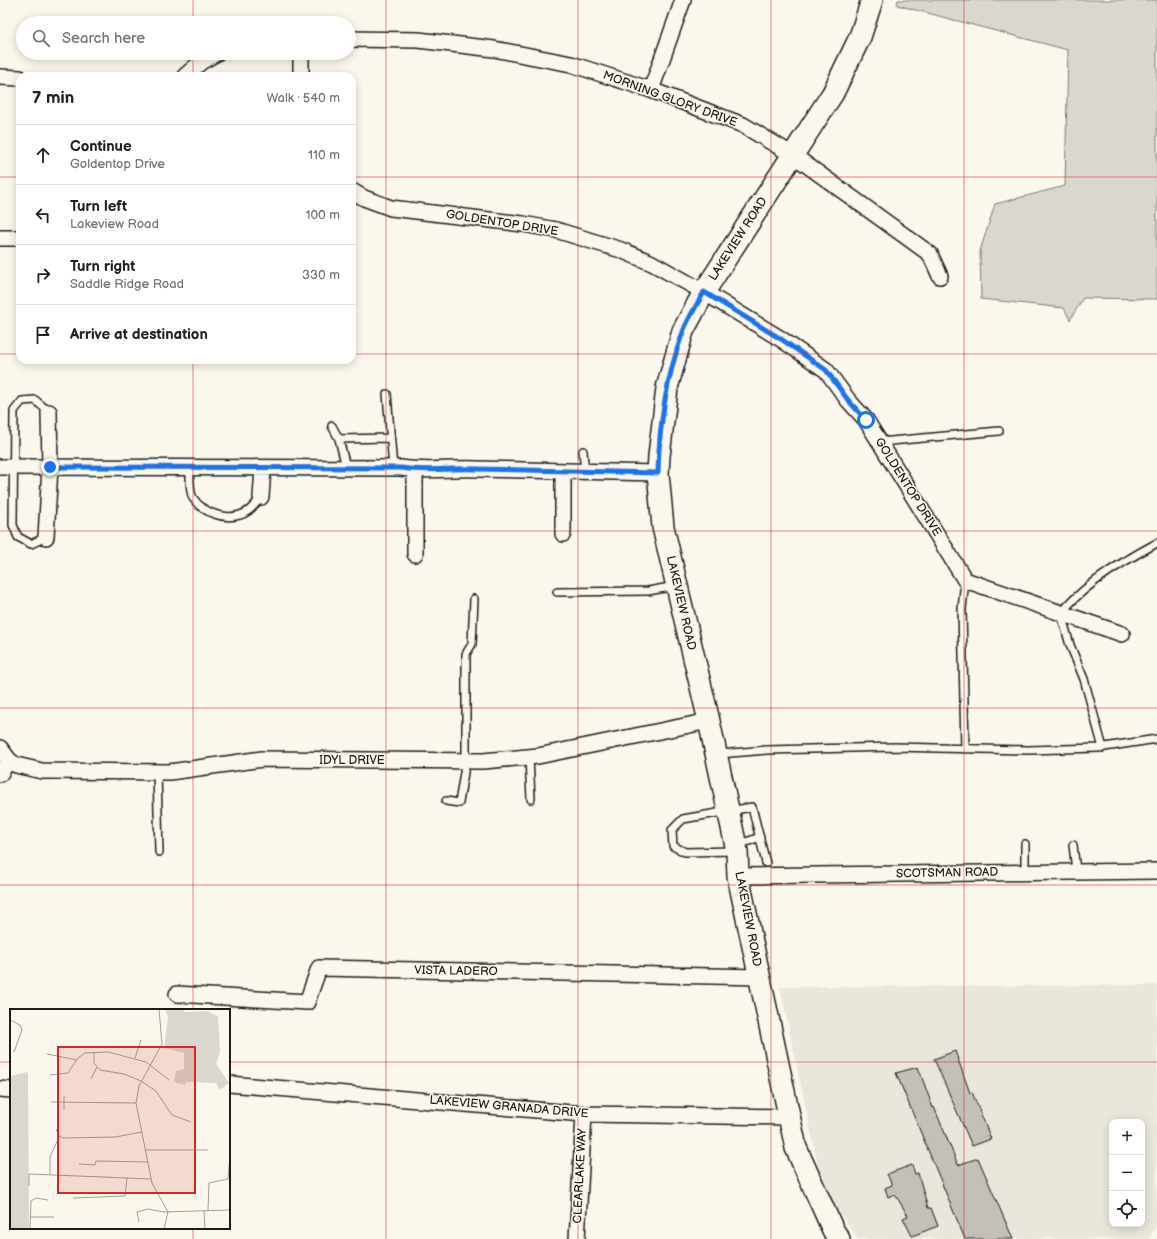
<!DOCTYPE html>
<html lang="en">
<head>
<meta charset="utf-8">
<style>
	body { margin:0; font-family:"Balsamiq Sans",sans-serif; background:#f2f2f2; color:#222 }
	.controls { position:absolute; right:12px; bottom:12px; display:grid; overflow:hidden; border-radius:8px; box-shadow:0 2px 10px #0003 }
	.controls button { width:36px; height:36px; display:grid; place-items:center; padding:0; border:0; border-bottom:1px solid #e0e0e0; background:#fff; color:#222; font:20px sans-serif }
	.stop { position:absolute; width:12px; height:12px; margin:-9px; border:3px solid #1a73e8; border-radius:50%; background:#fff }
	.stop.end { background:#1a73e8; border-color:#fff; box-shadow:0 1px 4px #0008 }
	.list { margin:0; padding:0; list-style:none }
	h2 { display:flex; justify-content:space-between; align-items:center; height:52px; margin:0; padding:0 16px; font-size:17px }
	h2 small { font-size:13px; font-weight:400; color:#767676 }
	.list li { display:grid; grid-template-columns:26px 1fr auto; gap:12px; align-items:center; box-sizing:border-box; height:60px; padding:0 16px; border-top:1px solid #e0e0e0 }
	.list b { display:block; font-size:15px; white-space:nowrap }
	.list p { margin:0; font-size:13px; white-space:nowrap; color:#767676 }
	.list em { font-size:13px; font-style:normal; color:#767676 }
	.icon { flex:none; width:22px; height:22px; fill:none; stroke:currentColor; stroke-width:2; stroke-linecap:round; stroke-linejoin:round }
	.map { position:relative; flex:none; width:1157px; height:1239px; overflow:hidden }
	.search { position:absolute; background:#fff; box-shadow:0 2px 10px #0003; left:16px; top:16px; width:340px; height:44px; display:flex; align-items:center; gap:10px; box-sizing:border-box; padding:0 14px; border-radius:22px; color:#767676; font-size:15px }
	.panel { position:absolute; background:#fff; box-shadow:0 2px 10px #0003; left:16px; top:72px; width:340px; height:292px; border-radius:12px }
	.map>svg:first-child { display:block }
	.built { fill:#eae6dc; fill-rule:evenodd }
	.green { fill:#dad7ce; stroke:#7b7a75 }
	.building { fill:#c3c0b8; stroke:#1c1c1c }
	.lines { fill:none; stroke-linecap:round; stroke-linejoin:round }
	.lane-casing { stroke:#1c1c1c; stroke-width:10 }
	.street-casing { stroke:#1c1c1c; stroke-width:18 }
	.secondary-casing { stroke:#1c1c1c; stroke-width:24 }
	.lane { stroke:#fbf7ec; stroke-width:7 }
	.street { stroke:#fbf7ec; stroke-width:15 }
	.secondary { stroke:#fbf7ec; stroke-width:21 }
	.route { stroke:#1a73e8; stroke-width:5 }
	.grid { fill:none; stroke:#d62828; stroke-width:1; stroke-opacity:0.55 }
	.labels { text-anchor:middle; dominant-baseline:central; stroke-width:3; stroke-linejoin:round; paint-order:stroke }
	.street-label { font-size:12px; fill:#1c1c1c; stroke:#fbf7ec }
	.inset-road { fill:none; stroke:#a29f99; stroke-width:1 }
	.view { fill:#d62828; fill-opacity:0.15; stroke:#d62828; stroke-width:2 }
	.inset-edge { fill:none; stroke:#1c1c1c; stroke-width:2 }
</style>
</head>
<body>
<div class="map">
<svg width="1157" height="1239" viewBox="0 0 1157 1239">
	<rect width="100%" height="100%" fill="#fbf7ec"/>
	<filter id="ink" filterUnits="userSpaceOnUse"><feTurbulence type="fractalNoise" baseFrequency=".025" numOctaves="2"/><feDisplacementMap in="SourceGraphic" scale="8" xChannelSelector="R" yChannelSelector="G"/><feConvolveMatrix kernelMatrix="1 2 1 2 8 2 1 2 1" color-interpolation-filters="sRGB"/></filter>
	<g filter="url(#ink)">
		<path class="built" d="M1157,985V1224L1149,1239H858L823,1189L780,987ZM1112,1122H1142V1224H1112Z"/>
		<path class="green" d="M898,0H1157V299L1083,298L1070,320L1064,308L981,299L980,251L995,204L1065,186L1068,50L897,5Z"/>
		<path class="building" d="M955,1051L970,1093L972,1092L991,1139L972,1146L934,1059Z
			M918,1067L933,1108L934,1107L958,1165L978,1158L1013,1239H965L896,1073Z
			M912,1165L915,1174L918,1173L928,1208H931L938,1226L912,1236L903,1218L908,1216L895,1194L888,1197L885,1188L892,1185L887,1174Z"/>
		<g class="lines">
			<g class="lane-casing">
				<path id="lane" d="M387,394L393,468
					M332,426L339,439
					M880,442L999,431
					M583,451L585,472
					M190,467C190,476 189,491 193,498C203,513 224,520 240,515C249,513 256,504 261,497
					M346,467L339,439L390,438
					M46,537L31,544L18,537L13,525L14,411L22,401L35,400L49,412
					M965,580L962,609L965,749
					M557,592L648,591L676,586
					M1103,748L1084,679L1070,645L1061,614C1081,586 1127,559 1157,543
					M719,754L767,750L894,747L1028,750L1098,748L1157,739
					M529,757L531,799
					M157,772L159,852
					M446,801L459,803L466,760V654L472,644L474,599
					M1025,844V872
					M738,845L760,837
					M1073,845L1076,871
					M735,851L685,852L673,846L672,830L683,819L752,807L766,863"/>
			</g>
			<g class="street-casing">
				<path id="street" d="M349,39L418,40L494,49L571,64L651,90L743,125L793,155L930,254L940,276
					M301,53V76
					M185,76L201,62L217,53
					M0,77L20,78
					M651,90L683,0
					M352,191L364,198L391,208L523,224L556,230L621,250L652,263L704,292L781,339L826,370L848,400L866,420L965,580L1122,634
					M0,238H20
					M0,467L401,468C426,472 451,468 477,469C537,470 598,472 658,473
					M415,470V554
					M563,472V534
					M261,497L263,468
					M46,537L50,467L49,412
					M0,748L9,760L16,765L42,771L170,772L262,759L483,761L538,756L709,721
					M0,774L9,760
					M738,876L1157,871
					M177,994L307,1002L319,968L760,977
					M229,1084L584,1114L789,1117
					M0,1089L11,1090
					M577,1239L584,1114"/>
			</g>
			<g class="secondary-casing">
				<path id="secondary" d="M839,1239L833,1230L796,1148L738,876L737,851L709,721L663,527L658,473L659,456L667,388L683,331L704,292L833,93L860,37L872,0"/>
			</g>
			<use href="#lane" class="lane"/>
			<use href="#street" class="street"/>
			<use href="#secondary" class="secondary"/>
		</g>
	</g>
	<g class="lines" filter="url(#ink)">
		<path class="route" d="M50,467L401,468C426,472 451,468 477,469C538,470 598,472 658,473C659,426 667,376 683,332C688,318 697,305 704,292L781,339L826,370L848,400L866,420"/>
	</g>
	<path class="grid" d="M193,0V23M386,0V1239M578,0V1239M771,0V1239M964,0V1239M193,53V76M0,177H20M352,177H1157M0,354H20M352,354H1157M193,360V1010M0,531H1157M0,708H1157M0,885H1157M0,1062H11M229,1062H1157M193,1228V1239"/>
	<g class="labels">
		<g class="street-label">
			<text transform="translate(670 99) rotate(20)">MORNING GLORY DRIVE</text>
			<text transform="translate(502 223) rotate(9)">GOLDENTOP DRIVE</text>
			<text transform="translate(738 239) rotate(-57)">LAKEVIEW ROAD</text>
			<text transform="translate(908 487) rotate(58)">GOLDENTOP DRIVE</text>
			<text transform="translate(681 603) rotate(77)">LAKEVIEW ROAD</text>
			<text x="352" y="760">IDYL DRIVE</text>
			<text transform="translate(947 873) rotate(-1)">SCOTSMAN ROAD</text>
			<text transform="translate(748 919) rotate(79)">LAKEVIEW ROAD</text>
			<text transform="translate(456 971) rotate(1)">VISTA LADERO</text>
			<text transform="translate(509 1107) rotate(5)">LAKEVIEW GRANADA DRIVE</text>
			<text transform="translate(580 1176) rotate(-87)">CLEARLAKE WAY</text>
		</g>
	</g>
	<g transform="translate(10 1009)">
		<rect width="220" height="220" fill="#fbf7ec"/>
		<path d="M155,0H171L175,3L197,2L208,7L210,43L206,55L219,74L210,81L206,74L176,73L175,76L164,73L166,62L174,60V44L154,39L158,8ZM18,63L19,220H0V67Z" fill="#dad7ce"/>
		<path class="inset-road" d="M149,0L152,35L129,77L126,94L142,174L158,203L154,220M0,11L10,16L12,21L4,43M84,43V54L90,61L114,65L131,72L146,82L162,106L181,113M37,45L67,51M125,49L131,31M40,66L58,64L68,49L75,44L98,43L136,53L159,71M81,70L87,58M41,93L126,94M54,101V87M46,120L49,127L53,129L105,128L132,123M135,141H198M69,155L85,156L86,152L138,153M40,165V148L49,128M19,177V165L141,170M63,189L115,187L117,169M194,201L195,220M198,201L199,174L218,170L220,146M20,208H44M129,213L127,203L138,200L154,203L220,201M20,220L21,192L26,189L38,191"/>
		<path class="view" d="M48,38H185V184H48Z"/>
		<rect width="220" height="220" class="inset-edge"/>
	</g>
</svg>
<div class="controls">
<button>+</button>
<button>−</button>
<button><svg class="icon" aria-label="locate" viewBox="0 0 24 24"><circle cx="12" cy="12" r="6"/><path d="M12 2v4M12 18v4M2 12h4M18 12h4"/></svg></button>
</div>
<div class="stop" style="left:866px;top:420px"></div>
<div class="stop end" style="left:50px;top:467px"></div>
<div class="search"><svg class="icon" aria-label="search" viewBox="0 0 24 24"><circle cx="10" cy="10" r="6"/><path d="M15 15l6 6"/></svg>Search here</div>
<section class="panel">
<h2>7 min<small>Walk · 540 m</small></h2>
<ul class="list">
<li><svg class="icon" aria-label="ahead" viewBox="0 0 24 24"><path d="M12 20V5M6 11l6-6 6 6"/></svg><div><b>Continue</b><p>Goldentop Drive</p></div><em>110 m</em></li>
<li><svg class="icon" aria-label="left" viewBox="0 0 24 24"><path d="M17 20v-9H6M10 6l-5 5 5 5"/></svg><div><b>Turn left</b><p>Lakeview Road</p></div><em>100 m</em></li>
<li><svg class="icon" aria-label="right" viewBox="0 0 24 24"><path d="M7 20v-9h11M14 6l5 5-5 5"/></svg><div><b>Turn right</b><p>Saddle Ridge Road</p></div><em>330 m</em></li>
<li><svg class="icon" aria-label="arrive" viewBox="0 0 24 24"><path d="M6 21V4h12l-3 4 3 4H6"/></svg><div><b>Arrive at destination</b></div></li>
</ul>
</section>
</div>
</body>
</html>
